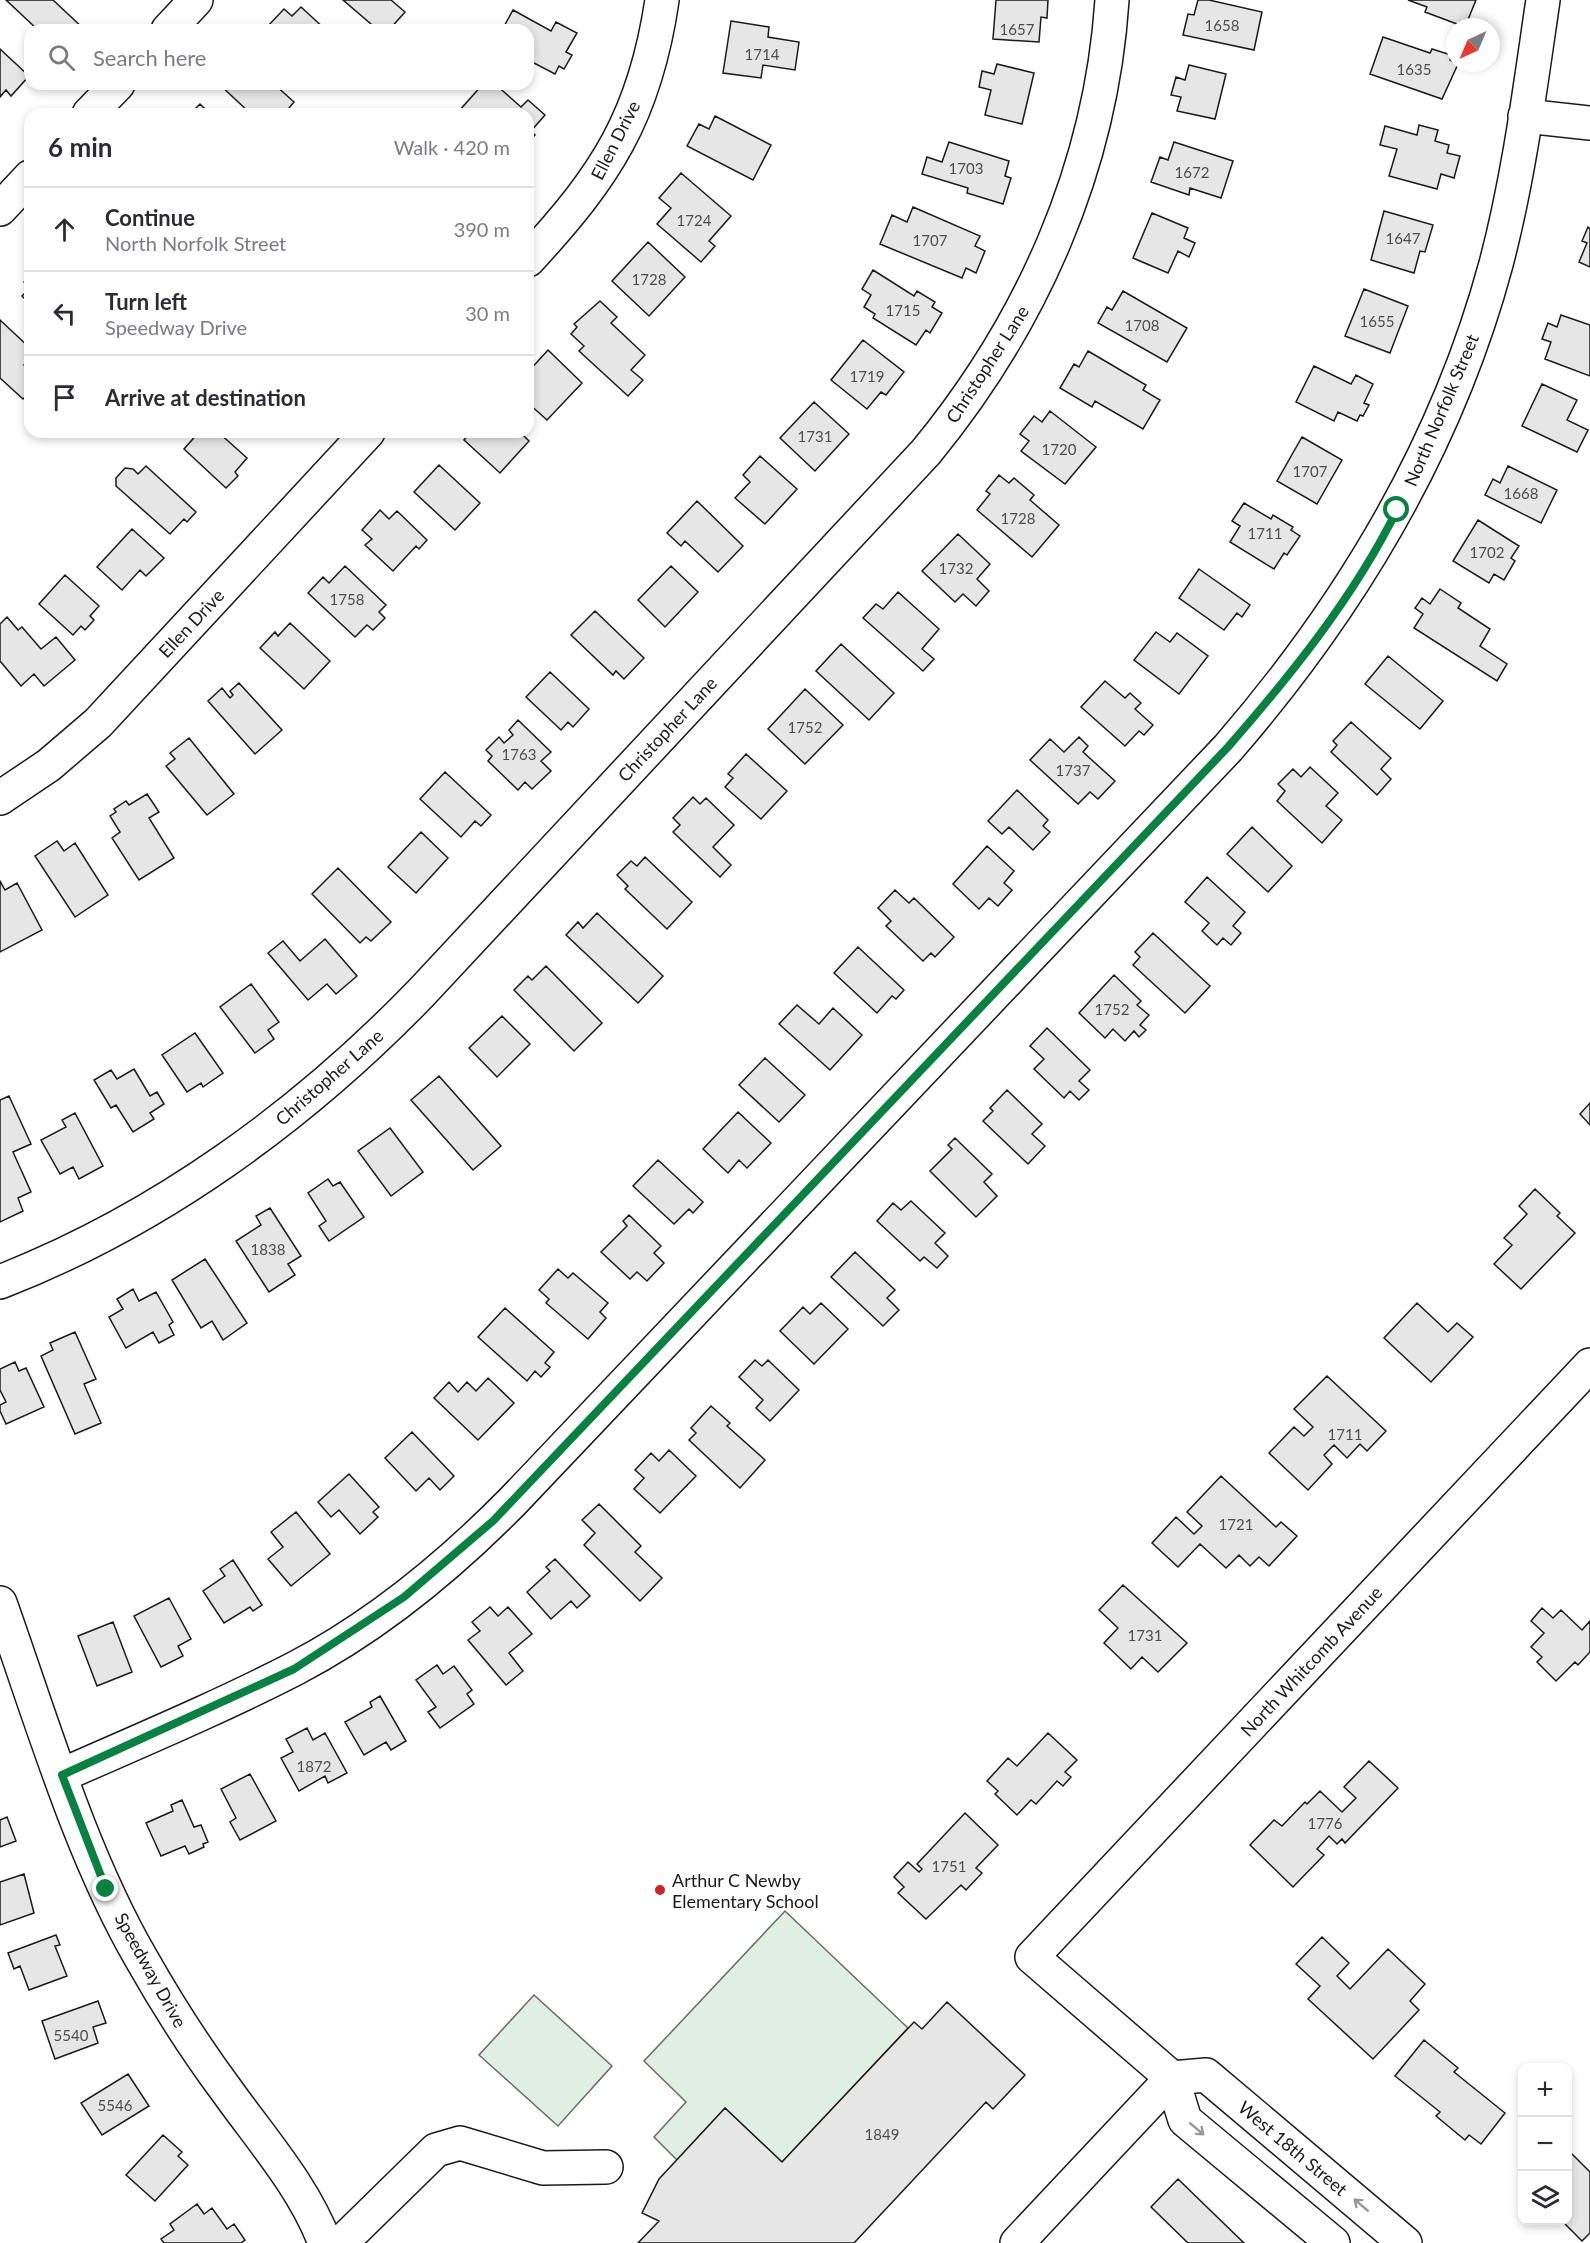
<!DOCTYPE html>
<html lang="en">
<head>
<meta charset="utf-8">
<style>
	body { margin:0; font-family:Lato,sans-serif; background:#f2f2f3; color:#2b2b33 }
	.controls { position:absolute; right:18px; bottom:18px; display:grid; overflow:hidden; border-radius:12px; box-shadow:0 3px 9px #0003 }
	.controls button { width:54px; height:54px; display:grid; place-items:center; padding:0; border:0; border-bottom:2px solid #e1e1e2; background:#fff; color:#2b2b33; font:30px sans-serif }
	.compass { position:absolute; left:1446px; top:18px; width:54px; height:54px; border-radius:50%; background:#fff; box-shadow:0 3px 9px #0003; rotate:224deg }
	.stop { position:absolute; width:18px; height:18px; margin:-14px; border:4px solid #0b8043; border-radius:50%; background:#fff }
	.stop.end { background:#0b8043; border-color:#fff; box-shadow:0 2px 6px #0008 }
	.list { margin:0; padding:0; list-style:none }
	h2 { display:flex; justify-content:space-between; align-items:center; height:78px; margin:0; padding:0 24px; font-size:26px }
	h2 small { font-size:20px; font-weight:400; color:#7c7c81 }
	.list li { display:grid; grid-template-columns:39px 1fr auto; gap:18px; align-items:center; box-sizing:border-box; height:84px; padding:0 24px; border-top:2px solid #e1e1e2 }
	.list b { display:block; font-size:22px; white-space:nowrap }
	.list p { margin:0; font-size:20px; white-space:nowrap; color:#7c7c81 }
	.list em { font-size:20px; font-style:normal; color:#7c7c81 }
	.icon { flex:none; width:33px; height:33px; fill:none; stroke:currentColor; stroke-width:2; stroke-linecap:round; stroke-linejoin:round }
	.map { position:relative; flex:none; width:1590px; height:2243px; overflow:hidden }
	.search { position:absolute; background:#fff; box-shadow:0 3px 9px #0003; left:24px; top:24px; width:510px; height:66px; display:flex; align-items:center; gap:15px; box-sizing:border-box; padding:0 21px; border-radius:18px; color:#7c7c81; font-size:22px }
	.panel { position:absolute; background:#fff; box-shadow:0 3px 9px #0003; left:24px; top:108px; width:510px; height:330px; border-radius:18px }
	.map>svg:first-child { display:block }
	.green { fill:#e0efe3; stroke:#6a6a6a; stroke-width:1.5 }
	.building { fill:#e6e6e6; stroke:#1a1a1a; stroke-width:1.5 }
	.lines { fill:none; stroke-linecap:round; stroke-linejoin:round }
	.minor-casing { stroke:#1a1a1a; stroke-width:36 }
	.minor { stroke:#fff; stroke-width:33 }
	.oneway { stroke:#989898 }
	.route { stroke:#0b8043; stroke-width:8 }
	.poi-dot { fill:#c62828; stroke:#fff; stroke-width:2 }
	.labels { text-anchor:middle; dominant-baseline:central; stroke-width:4.5; stroke-linejoin:round; paint-order:stroke }
	.number-label { font-size:15px; fill:#4d4d4d }
	.street-label { font-size:18px; fill:#1a1a1a; stroke:#fff }
	.poi-label { font-size:18px; fill:#1a1a1a; stroke:#fff; text-anchor:start }
</style>
</head>
<body>
<div class="map">
<svg width="1590" height="2243" viewBox="0 0 1590 2243">
	<rect width="100%" height="100%" fill="#fff"/>
	<path class="green" d="M785,1911L908,2028L782,2162L725,2108L677,2160L654,2137L686,2102L644,2061Z
		M534,1995L612,2066L558,2126L479,2055Z"/>
	<path class="building" d="M6,0H53L85,30H38Z
		M343,0H391L405,12L389,30H378Z
		M996,0H1048L1047,18L1041,17L1039,42L993,39Z
		M1198,0H1209L1262,12L1254,50L1183,35L1188,14L1194,15Z
		M1408,0H1476L1465,27L1425,12L1427,7Z
		M301,7L326,30H269L266,28L284,9L292,16Z
		M513,10L551,31L556,22L577,33L566,52L572,55L564,69L559,66L555,74L534,63L530,70L528,68V30H502Z
		M731,21L769,27L768,37L799,42L795,70L763,65L761,78L723,73Z
		M1383,37L1430,53L1432,49L1451,55L1450,60L1458,64L1442,99L1370,74Z
		M0,49L29,76L11,96L6,90L0,97Z
		M997,64L1034,73L1022,124L985,115L991,90L979,87L982,71L994,74Z
		M1189,65L1226,74L1215,119L1177,111L1181,97L1171,95L1176,77L1185,80Z
		M219,84H274L294,102L284,114H251Z
		M483,84H495L521,107L528,100L545,115L531,131L535,135L528,142V114H463L459,111Z
		M200,104L210,114H190Z
		M715,116L771,145L753,180L687,146L699,124L709,129Z
		M1419,125L1438,130L1435,141L1449,145L1447,153L1460,156L1454,178L1441,174L1437,189L1389,176L1397,149L1380,145L1385,126L1417,135Z
		M949,142L1009,161L1005,176L1011,178L1003,204L967,193L968,188L922,174L927,157L942,162Z
		M1174,142L1233,161L1221,198L1190,188L1189,195L1151,182L1160,157L1168,160Z
		M681,173L731,216L709,241L715,246L701,262L657,224L671,208L659,198Z
		M913,207L980,236L975,246L985,251L976,273L966,268L962,278L880,244L892,215L907,222Z
		M1384,211L1433,225L1425,252L1420,251L1414,273L1371,260Z
		M1152,213L1188,228L1184,238L1195,243L1189,257L1178,251L1168,273L1133,258Z
		M1588,227L1590,229V267L1579,262L1587,243L1582,241Z
		M648,242L685,277L649,316L612,281Z
		M873,270L914,296L917,291L935,302L932,307L942,313L930,333L926,330L916,345L873,318L875,314L864,307L871,295L862,289Z
		M30,276V304L22,296L30,288L24,282Z
		M1364,289L1408,306L1390,353L1345,336Z
		M1123,291L1187,328L1167,362L1098,323L1107,307L1112,310Z
		M600,301L617,317L611,323L645,355L631,370L643,380L628,396L579,351L584,346L571,334L577,327L574,324Z
		M1561,315L1590,325V376L1545,359L1551,342L1542,339L1548,323L1557,327Z
		M0,320L30,348V358L24,365L26,367L30,362V392L23,399L0,378Z
		M863,340L904,372L886,395L881,392L867,409L831,380Z
		M548,350L582,383L547,420L528,403V372Z
		M1088,351L1146,385L1143,390L1160,400L1143,429L1095,401L1092,407L1060,388L1074,364L1079,367Z
		M1314,366L1351,384L1356,375L1373,384L1364,403L1369,405L1363,416L1360,415L1357,421L1338,412L1334,421L1296,402Z
		M1542,384L1577,400L1567,420L1588,430L1577,452L1522,426Z
		M814,402L849,434L815,471L780,438Z
		M1050,411L1096,447L1065,484L1021,451L1029,441L1020,434L1034,416L1042,422Z
		M199,432H218L247,458L235,472L238,476L226,488L184,449Z
		M471,432H520L529,441L500,473L464,440Z
		M1302,437L1342,460L1317,504L1277,481Z
		M760,456L797,489L765,524L735,498L750,482L743,475Z
		M439,465L480,503L455,530L414,492Z
		M146,466L196,512L187,522L184,519L170,534L116,486V478L125,468L133,469L138,474Z
		M1508,466L1557,490L1541,523L1485,495L1493,479L1500,483Z
		M999,475L1009,483L1014,478L1034,495L1030,500L1059,525L1032,557L977,510L990,494L986,491Z
		M697,501L743,546L718,572L685,541L681,546L667,533Z
		M1244,503L1271,519L1273,515L1293,527L1291,530L1300,536L1287,555L1284,553L1274,569L1230,542L1240,526L1232,521Z
		M380,510L389,519L397,511L427,540L419,549L416,546L393,571L365,545L372,539L362,530Z
		M1478,520L1519,546L1511,558L1515,561L1504,580L1494,574L1489,583L1453,561Z
		M132,529L164,558L146,576L140,570L122,590L97,567Z
		M958,534L990,564L977,579L989,591L976,606L963,594L955,602L922,571Z
		M345,566L386,605L379,612L385,618L373,630L367,625L355,637L308,593L323,577L329,583Z
		M671,566L698,592L665,627L638,600Z
		M1199,569L1250,605L1242,617L1237,613L1224,630L1179,598Z
		M65,575L99,606L90,616L94,620L85,630L81,626L73,635L39,604Z
		M1440,589L1461,603L1458,608L1490,629L1480,646L1507,664L1497,681L1414,628L1423,614L1415,608L1422,598L1430,604Z
		M898,592L939,629L922,649L934,659L923,671L863,618L876,604L883,609Z
		M595,611L644,658L624,679L616,671L613,675L571,635Z
		M7,617L18,630L22,627L41,649L56,637L75,660L44,686L34,674L21,686L0,661V624Z
		M290,623L330,661L304,689L260,648L275,632L278,636Z
		M1156,632L1170,642L1177,633L1208,656L1179,694L1134,660Z
		M841,644L894,693L869,720L816,671Z
		M1388,656L1443,701L1420,729L1365,684Z
		M550,672L589,709L573,727L568,722L561,730L526,697Z
		M1105,681L1125,698L1130,693L1141,703L1135,709L1153,725L1144,735L1139,731L1125,746L1081,707Z
		M239,683L282,730L255,754L208,701L222,688L230,698L233,695L230,691Z
		M805,689L843,725L805,764L768,729Z
		M518,720L551,752L541,761L551,771L532,789L525,782L518,790L488,761L492,756L486,750L499,737L504,743L513,735L509,730Z
		M1351,722L1391,758L1381,769L1391,779L1377,795L1331,752L1337,745L1333,741Z
		M1079,737L1088,746L1083,752L1115,781L1098,799L1090,792L1078,804L1030,760L1050,739L1064,752Z
		M189,738L234,794L207,815L166,766L175,759L170,753Z
		M746,754L787,791L761,819L725,787L733,778L728,774Z
		M1310,767L1338,793L1326,806L1342,820L1322,843L1277,801L1285,791L1278,784L1293,769L1301,777Z
		M445,772L491,815L481,826L475,821L461,837L420,799Z
		M1017,790L1048,820L1043,826L1050,832L1033,850L1009,827L1002,834L988,821Z
		M147,794L159,812L149,818L174,858L139,880L112,838L120,832L110,816L116,812L114,809L126,801L129,805Z
		M693,797L700,804L706,798L734,825L713,847L731,865L720,877L673,832L680,825L673,818Z
		M1252,827L1292,866L1268,892L1227,854Z
		M421,832L448,858L416,893L388,867Z
		M57,841L64,851L75,843L108,895L75,917L35,856Z
		M987,846L1014,871L1004,883L1012,890L998,906L989,898L979,909L953,884Z
		M645,857L692,902L667,929L625,889L628,886L617,875L631,861L637,866Z
		M338,868L391,922L371,941L366,937L360,943L312,894Z
		M1207,877L1245,912L1233,926L1241,933L1231,945L1223,938L1217,945L1202,931L1209,923L1185,902Z
		M0,881L5,890L17,883L42,930L0,952Z
		M895,890L909,903L914,898L954,937L935,957L931,953L923,961L886,926L891,921L878,908Z
		M597,913L663,976L638,1003L566,935L578,922L583,928Z
		M1153,933L1210,986L1185,1013L1133,965L1140,957L1135,952Z
		M325,939L357,976L336,994L327,984L308,1000L268,953L283,941L300,961Z
		M858,947L904,990L896,999L892,996L877,1013L834,973Z
		M546,966L602,1023L574,1051L514,990L528,976L532,980Z
		M1114,975L1141,1001L1137,1005L1149,1015L1140,1025L1146,1030L1139,1037L1134,1031L1125,1041L1113,1029L1105,1038L1079,1013Z
		M251,984L279,1022L268,1030L274,1039L255,1053L220,1007Z
		M797,1005L819,1024L833,1008L862,1035L830,1070L779,1024Z
		M502,1016L530,1044L497,1077L469,1048Z
		M1047,1028L1090,1070L1079,1081L1089,1090L1079,1100L1070,1091L1064,1098L1034,1069L1044,1059L1030,1046Z
		M195,1033L223,1073L203,1087L201,1083L187,1092L162,1055Z
		M765,1058L805,1095L779,1122L739,1085Z
		M134,1069L150,1096L157,1092L164,1104L150,1113L154,1119L133,1132L116,1105L111,1108L94,1080L111,1070L117,1079Z
		M439,1076L501,1146L473,1170L411,1100Z
		M1007,1090L1042,1124L1032,1134L1045,1146L1028,1164L983,1121L993,1111L990,1108Z
		M9,1096L31,1144L13,1152L31,1192L18,1198L23,1211L0,1222V1100Z
		M1590,1103V1125L1580,1114Z
		M738,1112L771,1143L747,1168L739,1160L728,1173L703,1149Z
		M75,1113L103,1166L79,1179L73,1167L60,1174L41,1140L66,1127L62,1120Z
		M390,1128L423,1172L391,1196L358,1151Z
		M955,1138L992,1174L984,1182L997,1196L976,1217L930,1171L952,1149L948,1145Z
		M658,1160L703,1202L693,1213L689,1209L674,1224L633,1186Z
		M328,1179L333,1186L340,1182L364,1217L329,1241L319,1226L326,1221L308,1193Z
		M1535,1189L1560,1213L1557,1216L1575,1233L1521,1289L1494,1264L1512,1245L1504,1238L1527,1214L1519,1206Z
		M911,1201L945,1233L935,1243L948,1256L937,1268L924,1257L920,1261L877,1221L893,1203L901,1210Z
		M270,1208L301,1256L288,1264L295,1275L269,1292L236,1241L261,1225L256,1216Z
		M629,1215L661,1246L654,1253L664,1263L647,1281L637,1272L630,1279L601,1252L627,1226L623,1221Z
		M855,1252L895,1290L887,1298L899,1310L883,1326L831,1277Z
		M205,1259L247,1323L223,1340L212,1321L201,1328L172,1280Z
		M558,1269L568,1278L573,1273L608,1303L600,1312L606,1318L588,1339L546,1303L549,1299L539,1290Z
		M133,1289L139,1301L156,1292L173,1322L169,1325L174,1335L159,1343L153,1332L126,1348L109,1317L123,1309L117,1299Z
		M821,1303L848,1329L814,1364L780,1331L803,1307L810,1314Z
		M1417,1303L1448,1332L1457,1323L1473,1337L1431,1382L1384,1338Z
		M505,1308L554,1352L545,1363L550,1367L541,1377L535,1371L527,1381L478,1337Z
		M75,1332L96,1379L84,1384L101,1423L75,1434L41,1356L53,1350L50,1343Z
		M755,1360L762,1366L768,1360L799,1390L770,1421L756,1408L763,1400L739,1377Z
		M15,1362L19,1371L26,1368L44,1407L6,1424L0,1411V1405L6,1402L0,1390V1369Z
		M1327,1376L1386,1431L1367,1451L1360,1444L1347,1458L1334,1445L1324,1455L1332,1464L1308,1490L1269,1453L1294,1427L1304,1436L1313,1427L1294,1409Z
		M488,1378L514,1403L478,1440L434,1398L449,1382L458,1392L467,1382L476,1391Z
		M711,1406L730,1423L727,1426L765,1460L740,1488L689,1440L696,1433L691,1428Z
		M412,1432L454,1476L440,1490L429,1478L416,1491L385,1458Z
		M669,1450L696,1476L660,1513L634,1489L644,1478L635,1470L651,1453L659,1461Z
		M349,1474L379,1507L373,1512L378,1517L360,1534L339,1510L331,1517L318,1502Z
		M1221,1476L1276,1527L1281,1522L1297,1536L1269,1566L1259,1557L1250,1566L1239,1555L1226,1568L1200,1544L1178,1567L1152,1543L1176,1517L1194,1534L1202,1526L1187,1512Z
		M599,1504L641,1546L635,1552L662,1578L640,1601L584,1545L595,1533L582,1520Z
		M296,1512L330,1554L291,1586L268,1559L283,1547L271,1532Z
		M555,1559L590,1596L577,1608L571,1601L551,1619L527,1592L550,1571L546,1567Z
		M233,1560L262,1605L253,1611L250,1607L224,1623L203,1591L225,1576L220,1569Z
		M1123,1585L1187,1643L1158,1672L1142,1657L1131,1669L1104,1643L1118,1628L1099,1610Z
		M169,1598L191,1639L178,1646L183,1656L161,1667L134,1616Z
		M490,1607L498,1616L508,1607L532,1634L509,1653L523,1671L506,1685L468,1640L480,1631L472,1622Z
		M1542,1608L1553,1618L1561,1610L1582,1630L1590,1621V1652L1578,1665L1575,1662L1556,1681L1537,1662L1542,1657L1531,1647L1544,1633L1531,1621Z
		M113,1622L132,1672L97,1686L78,1636Z
		M437,1665L443,1674L454,1666L472,1690L467,1694L474,1704L440,1728L428,1712L436,1707L416,1680Z
		M380,1696L406,1741L391,1750L386,1742L364,1755L345,1722L372,1707L370,1702Z
		M307,1728L313,1740L325,1733L347,1773L328,1783L325,1776L299,1791L281,1758L293,1752L286,1739Z
		M1048,1733L1077,1760L1065,1772L1071,1777L1063,1786L1057,1781L1036,1804L1031,1800L1017,1815L995,1794L998,1791L987,1781L1008,1758L1017,1766Z
		M1369,1761L1398,1788L1345,1843L1342,1839L1337,1844L1329,1836L1317,1849L1324,1855L1293,1887L1250,1845L1274,1820L1282,1826L1305,1802L1307,1804L1320,1791L1342,1812L1356,1798L1344,1787Z
		M250,1774L276,1821L240,1840L230,1822L236,1818L221,1789Z
		M182,1800L194,1827L201,1825L208,1842L203,1844L204,1847L189,1854L185,1846L161,1856L146,1823L173,1811L171,1805Z
		M965,1813L998,1845L976,1868L982,1873L966,1890L961,1885L926,1919L898,1893L904,1887L894,1877L908,1862L919,1872L922,1869L917,1864Z
		M7,1817L16,1841L0,1847V1820Z
		M24,1874L34,1913L0,1925V1882Z
		M56,1935L60,1945L55,1946L67,1976L29,1990L20,1966L14,1969L8,1953Z
		M1322,1937L1349,1963L1337,1976L1350,1989L1388,1949L1425,1984L1410,2001L1419,2010L1373,2059L1308,1999L1320,1986L1296,1964Z
		M98,2001L106,2023L93,2027L98,2043L55,2059L42,2021Z
		M947,2002L1025,2075L993,2109L986,2102L854,2243H638L659,2221L642,2213L659,2179L725,2108L782,2162L914,2022L922,2029Z
		M1424,2040L1458,2068L1454,2072L1505,2113L1481,2144L1469,2135L1465,2140L1436,2116L1440,2112L1395,2076Z
		M128,2074L149,2106L102,2135L81,2103Z
		M163,2135L182,2152L178,2156L188,2165L155,2201L126,2175Z
		M1568,2150L1590,2172V2233L1582,2241L1561,2220H1568Z
		M1178,2179L1244,2243H1188L1151,2207Z
		M197,2204L204,2214L212,2208L227,2229L234,2224L245,2240L241,2243H164L161,2239L174,2230L170,2224Z"/>
	<g class="lines">
		<g class="minor-casing">
			<path id="minor" d="M168,30L196,0
				M89,114L118,84
				M1525,116L1590,123
				M0,209L30,177
				M528,260C606,176 645,116 662,0
				M0,798L49,765L98,723L368,432
				M0,1282C159,1220 302,1116 421,993L926,452C1032,323 1101,168 1112,0
				M0,1603C41,1718 80,1853 141,1958C167,2004 195,2048 227,2091C262,2140 304,2187 325,2243
				M62,1775C139,1741 218,1708 294,1669C375,1627 449,1566 513,1501L1228,748C1351,606 1447,446 1496,264C1519,177 1530,88 1543,0
				M1172,2078L1206,2075L1405,2243
				M341,2243L436,2150L460,2143L543,2168L606,2167
				M1017,2243L1172,2078
				M1333,2243L1185,2120L1172,2078L1032,1957L1590,1365"/>
		</g>
		<use href="#minor" class="minor"/>
	</g>
	<defs><path id="oneway-shaft" d="M-6 0H5M1.5-3L5.5 0L1.5 3" fill="none" stroke-width="1.6" stroke-linecap="round" stroke-linejoin="round" transform="scale(1.5)"/></defs>
	<g class="oneway">
		<use href="#oneway-shaft" transform="translate(1197 2129) rotate(40)"/>
		<use href="#oneway-shaft" transform="translate(1361 2205) rotate(-140)"/>
	</g>
	<g class="lines">
		<path class="route" d="M106,1889L62,1775L294,1669L404,1597L493,1521L1228,747C1291,675 1354,597 1397,510"/>
	</g>
	<circle class="poi-dot" cx="660" cy="1890" r="6"/>
	<g class="labels">
		<g class="number-label">
			<text x="1222" y="25">1658</text>
			<text x="1017" y="29">1657</text>
			<text x="762" y="54">1714</text>
			<text x="1414" y="69">1635</text>
			<text x="966" y="168">1703</text>
			<text x="1192" y="172">1672</text>
			<text x="694" y="220">1724</text>
			<text x="1403" y="238">1647</text>
			<text x="930" y="240">1707</text>
			<text x="649" y="279">1728</text>
			<text x="903" y="310">1715</text>
			<text x="1377" y="321">1655</text>
			<text x="1142" y="325">1708</text>
			<text x="867" y="376">1719</text>
			<text x="815" y="436">1731</text>
			<text x="1059" y="449">1720</text>
			<text x="1310" y="471">1707</text>
			<text x="1521" y="493">1668</text>
			<text x="1018" y="518">1728</text>
			<text x="1265" y="533">1711</text>
			<text x="1487" y="552">1702</text>
			<text x="956" y="568">1732</text>
			<text x="347" y="599">1758</text>
			<text x="805" y="727">1752</text>
			<text x="519" y="754">1763</text>
			<text x="1073" y="770">1737</text>
			<text x="1112" y="1009">1752</text>
			<text x="268" y="1249">1838</text>
			<text x="1345" y="1434">1711</text>
			<text x="1236" y="1524">1721</text>
			<text x="1145" y="1635">1731</text>
			<text x="314" y="1766">1872</text>
			<text x="1325" y="1823">1776</text>
			<text x="949" y="1866">1751</text>
			<text x="71" y="2035">5540</text>
			<text x="115" y="2105">5546</text>
			<text x="882" y="2134">1849</text>
		</g>
		<g class="street-label">
			<text transform="translate(615 140) rotate(-63)">Ellen Drive</text>
			<text transform="translate(987 364) rotate(-57)">Christopher Lane</text>
			<text transform="translate(1441 410) rotate(-67)">North Norfolk Street</text>
			<text transform="translate(191 623) rotate(-47)">Ellen Drive</text>
			<text transform="translate(667 729) rotate(-47)">Christopher Lane</text>
			<text transform="translate(329 1077) rotate(-41)">Christopher Lane</text>
			<text transform="translate(1311 1661) rotate(-47)">North Whitcomb Avenue</text>
			<text transform="translate(151 1970) rotate(61)">Speedway Drive</text>
			<text transform="translate(1293 2148) rotate(40)">West 18th Street</text>
		</g>
		<g class="poi-label">
			<text x="672" y="1880">Arthur C Newby<tspan x="672" dy="21">Elementary School</tspan></text>
		</g>
	</g>
</svg>
<div class="controls">
<button>+</button>
<button>−</button>
<button><svg class="icon" aria-label="layers" viewBox="0 0 24 24"><path d="M12 4l9 5-9 5-9-5zM3 14l9 5 9-5"/></svg></button>
</div>
<svg class="compass" viewBox="-18 -18 36 36"><path d="M0-13l5 13h-10z" fill="#e53935"/><path d="M0 13l5-13h-10z" fill="#7c7c81"/></svg>
<div class="stop" style="left:1397px;top:510px"></div>
<div class="stop end" style="left:106px;top:1889px"></div>
<div class="search"><svg class="icon" aria-label="search" viewBox="0 0 24 24"><circle cx="10" cy="10" r="6"/><path d="M15 15l6 6"/></svg>Search here</div>
<section class="panel">
<h2>6 min<small>Walk · 420 m</small></h2>
<ul class="list">
<li><svg class="icon" aria-label="ahead" viewBox="0 0 24 24"><path d="M12 20V5M6 11l6-6 6 6"/></svg><div><b>Continue</b><p>North Norfolk Street</p></div><em>390 m</em></li>
<li><svg class="icon" aria-label="left" viewBox="0 0 24 24"><path d="M17 20v-9H6M10 6l-5 5 5 5"/></svg><div><b>Turn left</b><p>Speedway Drive</p></div><em>30 m</em></li>
<li><svg class="icon" aria-label="arrive" viewBox="0 0 24 24"><path d="M6 21V4h12l-3 4 3 4H6"/></svg><div><b>Arrive at destination</b></div></li>
</ul>
</section>
</div>
</body>
</html>
